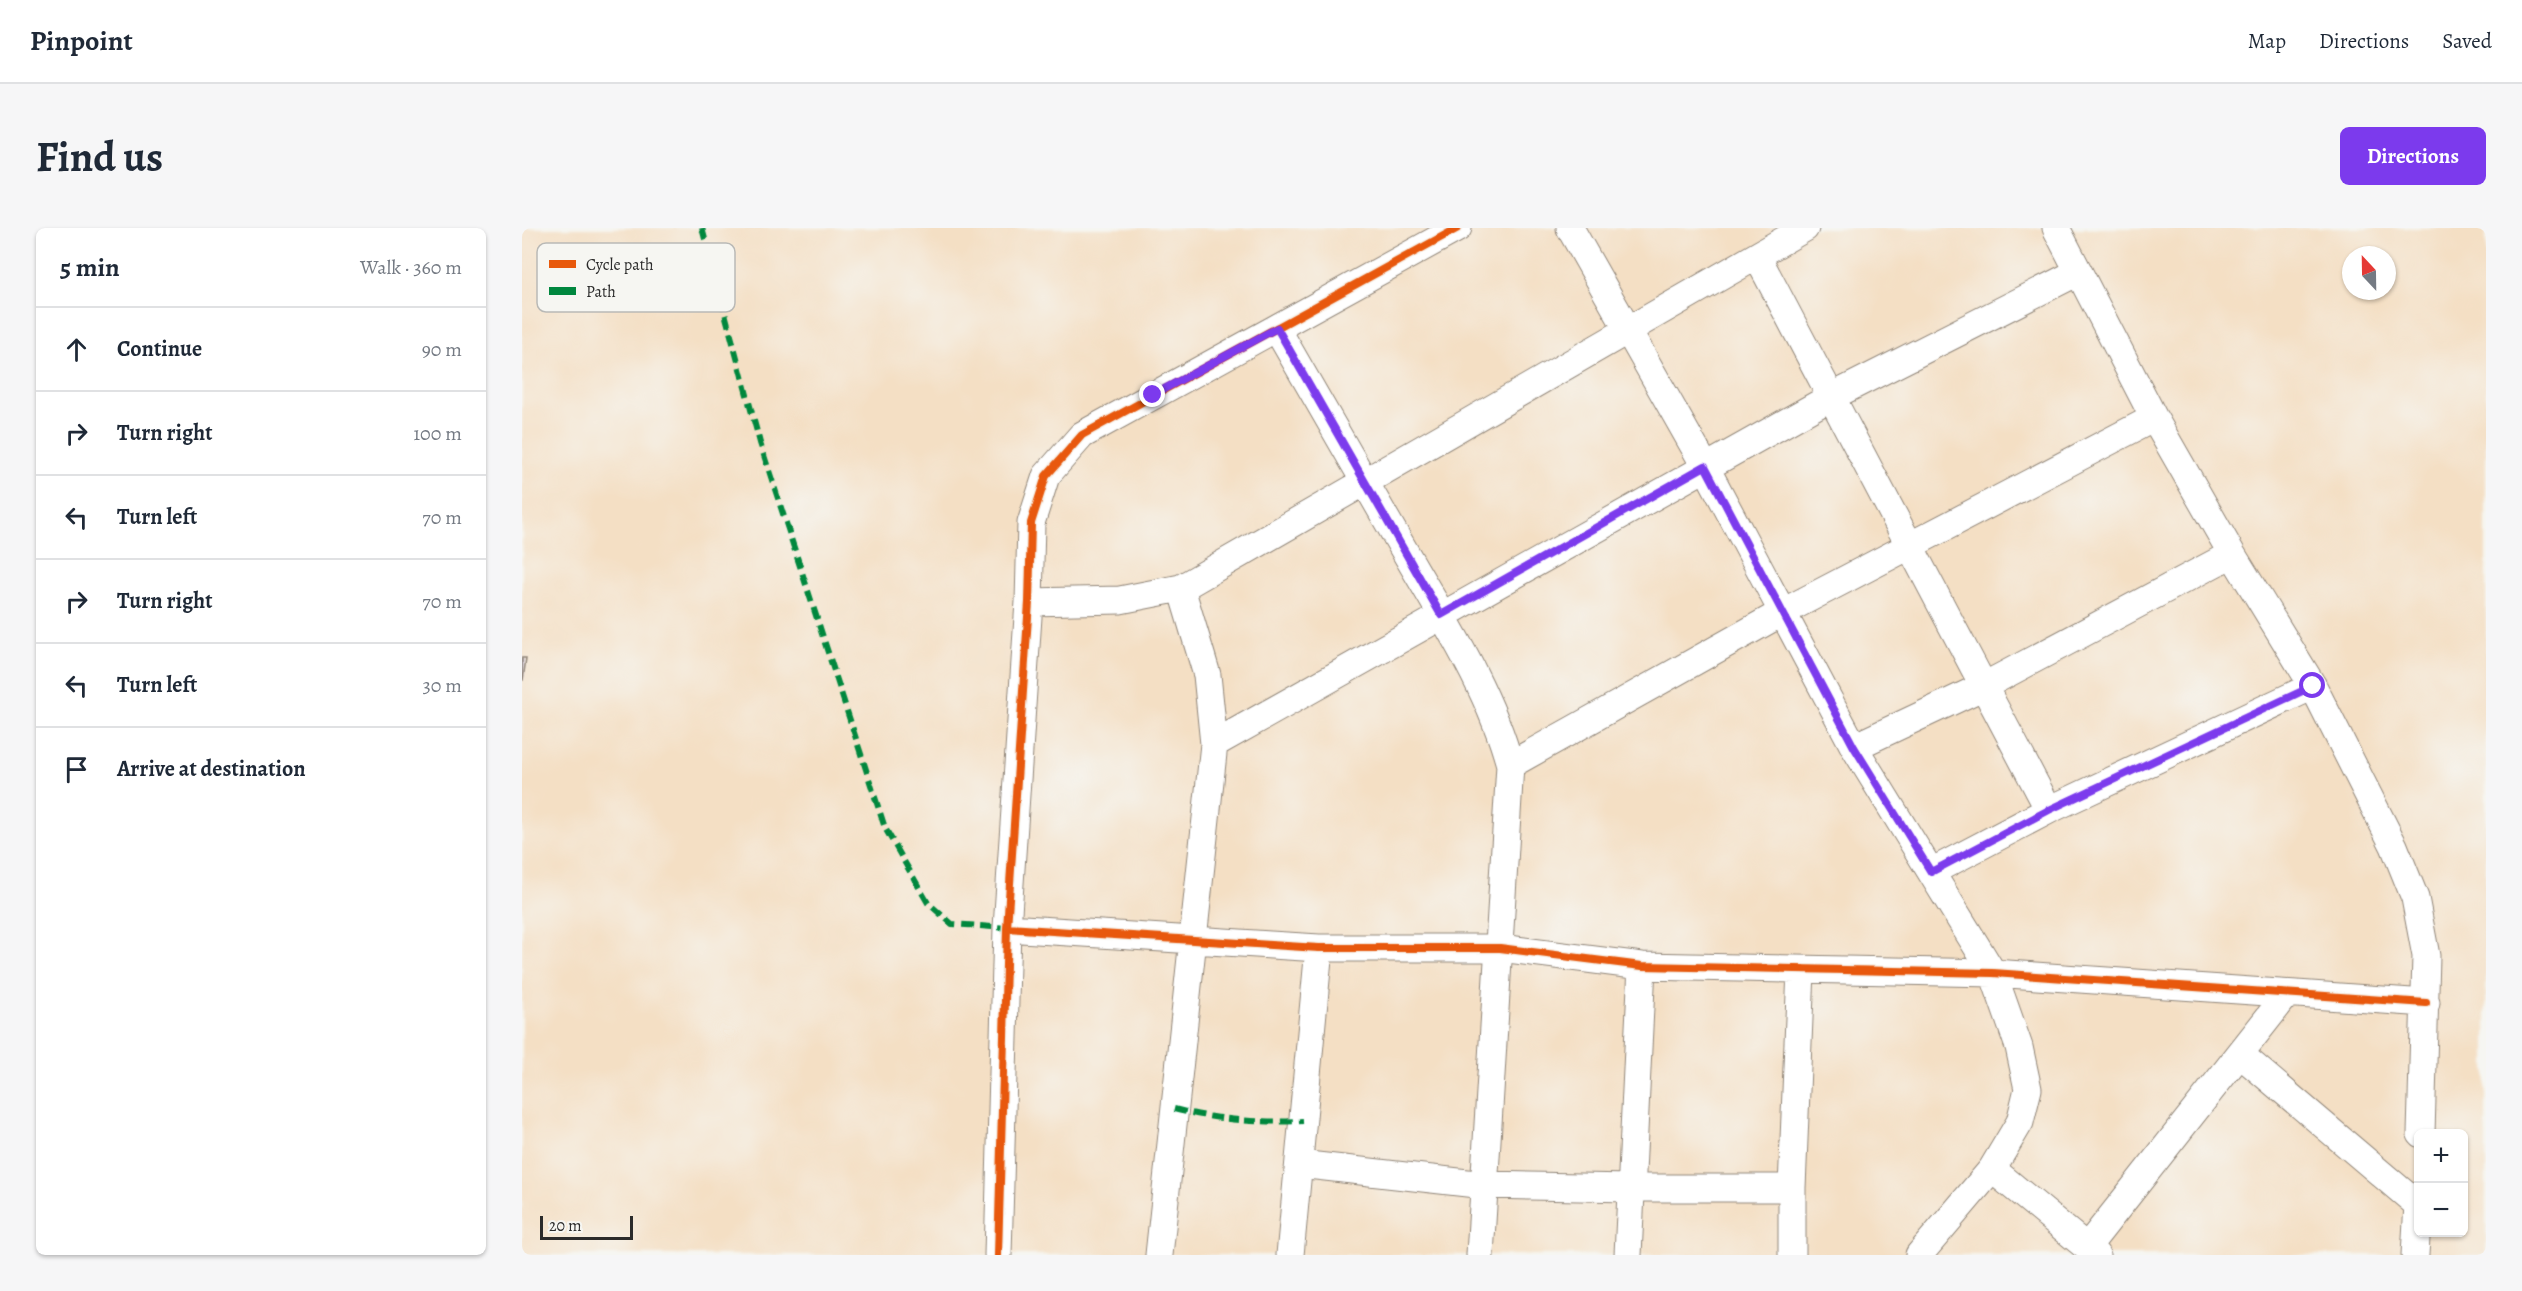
<!DOCTYPE html>
<html lang="en">
<head>
<meta charset="utf-8">
<style>
	body { margin:0; font-family:Alegreya,serif; background:#f6f6f7; color:#1f2937 }
	.controls { position:absolute; right:18px; bottom:18px; display:grid; overflow:hidden; border-radius:9px; box-shadow:0 2px 4px #0004 }
	.controls button { width:54px; height:54px; display:grid; place-items:center; padding:0; border:0; border-bottom:2px solid #e0e1e3; background:#fff; color:#1f2937; font:30px sans-serif }
	.compass { position:absolute; left:1820px; top:18px; width:54px; height:54px; border-radius:50%; background:#fff; box-shadow:0 2px 4px #0004; rotate:338deg }
	.scale { position:absolute; left:18px; bottom:15px; width:93px; box-sizing:border-box; padding-left:6px; border:3px solid #2b2b2b; border-top:0; font-size:16px; line-height:21px; white-space:nowrap; color:#2b2b2b; -webkit-text-stroke:4px #f6f6f2; paint-order:stroke }
	.stop { position:absolute; width:18px; height:18px; margin:-14px; border:4px solid #7c3aed; border-radius:50%; background:#fff }
	.stop.end { background:#7c3aed; border-color:#fff; box-shadow:0 2px 6px #0008 }
	.list { margin:0; padding:0; list-style:none }
	h2 { display:flex; justify-content:space-between; align-items:center; height:78px; margin:0; padding:0 24px; font-size:26px }
	h2 small { font-size:20px; font-weight:400; color:#747a83 }
	.list li { display:grid; grid-template-columns:39px 1fr auto; gap:18px; align-items:center; box-sizing:border-box; height:84px; padding:0 24px; border-top:2px solid #e0e1e3 }
	.list b { display:block; font-size:22px; white-space:nowrap }
	.list em { font-size:20px; font-style:normal; color:#747a83 }
	.icon { flex:none; width:33px; height:33px; fill:none; stroke:currentColor; stroke-width:2; stroke-linecap:round; stroke-linejoin:round }
	.map { position:relative; flex:none; width:1964px; height:1027px; overflow:hidden; border-radius:9px }
	header { display:flex; align-items:center; gap:36px; box-sizing:border-box; height:84px; padding:0 30px; background:#fff; border-bottom:2px solid #e0e1e3 }
	header strong { font-size:28px }
	nav { display:flex; gap:33px; margin-inline-start:auto; font-size:21px }
	.intro { display:flex; align-items:center; justify-content:space-between; box-sizing:border-box; height:144px; padding:0 36px }
	h1 { margin:0; font-size:42px }
	.button { padding:15px 27px; border-radius:9px; background:#7c3aed; color:#fff; font-size:21px; font-weight:700 }
	main { display:flex; gap:36px; padding:0 36px }
	aside { flex:1; background:#fff; border-radius:9px; box-shadow:0 2px 4px #0004 }
	.map>svg:first-child { display:block }
	.building { fill:#aca1d1 }
	.lines { fill:none; stroke-linecap:round; stroke-linejoin:round }
	.street-casing { stroke:#908578; stroke-width:29 }
	.street { stroke:#fff; stroke-width:27 }
	.quiet { stroke:#00873e; stroke-width:6; stroke-dasharray:12 6; stroke-linecap:butt }
	.cycleway-casing { stroke:#f6f6f2; stroke-width:11 }
	.cycleway { stroke:#e8590c; stroke-width:8 }
	.route { stroke:#7c3aed; stroke-width:8 }
	.key { fill:#f6f6f2; stroke:#b9b9b6; stroke-width:1.5 }
	.key-label { font-size:16px; fill:#2b2b2b }
</style>
</head>
<body>
<header>
<strong>Pinpoint</strong>
<nav><a>Map</a><a>Directions</a><a>Saved</a></nav>
</header>
<div class="intro"><h1>Find us</h1><a class="button">Directions</a></div>
<main>
<aside>
<h2>5 min<small>Walk · 360 m</small></h2>
<ul class="list">
<li><svg class="icon" aria-label="ahead" viewBox="0 0 24 24"><path d="M12 20V5M6 11l6-6 6 6"/></svg><div><b>Continue</b></div><em>90 m</em></li>
<li><svg class="icon" aria-label="right" viewBox="0 0 24 24"><path d="M7 20v-9h11M14 6l5 5-5 5"/></svg><div><b>Turn right</b></div><em>100 m</em></li>
<li><svg class="icon" aria-label="left" viewBox="0 0 24 24"><path d="M17 20v-9H6M10 6l-5 5 5 5"/></svg><div><b>Turn left</b></div><em>70 m</em></li>
<li><svg class="icon" aria-label="right" viewBox="0 0 24 24"><path d="M7 20v-9h11M14 6l5 5-5 5"/></svg><div><b>Turn right</b></div><em>70 m</em></li>
<li><svg class="icon" aria-label="left" viewBox="0 0 24 24"><path d="M17 20v-9H6M10 6l-5 5 5 5"/></svg><div><b>Turn left</b></div><em>30 m</em></li>
<li><svg class="icon" aria-label="arrive" viewBox="0 0 24 24"><path d="M6 21V4h12l-3 4 3 4H6"/></svg><div><b>Arrive at destination</b></div></li>
</ul>
</aside>
<div class="map">
<svg width="1964" height="1027" viewBox="0 0 1964 1027">
	<rect width="100%" height="100%" fill="#f6f6f2"/>
	<filter id="ink" filterUnits="userSpaceOnUse"><feTurbulence type="fractalNoise" baseFrequency=".0167" numOctaves="2"/><feDisplacementMap in="SourceGraphic" scale="12" xChannelSelector="R" yChannelSelector="G"/><feConvolveMatrix kernelMatrix="1 2 1 2 8 2 1 2 1" color-interpolation-filters="sRGB"/></filter>
	<filter id="wash" filterUnits="userSpaceOnUse"><feTurbulence type="fractalNoise" baseFrequency=".008" numOctaves="4" result="noise"/><feDisplacementMap in="SourceGraphic" scale="24" xChannelSelector="R" yChannelSelector="G"/><feGaussianBlur stdDeviation="1.35" result="paint"/><feColorMatrix in="noise" values="0 0 0 0 0 0 0 0 0 0 0 0 0 0 0 0 0 1.4 0 .05"/><feComposite in="paint" operator="in"/></filter>
	<g filter="url(#wash)">
		<rect width="100%" height="100%" fill="#f4dfc4"/>
		<g id="blocks">
			<path class="building" d="M0,430H4L1,452H0Z"/>
		</g>
	</g>
	<g filter="url(#ink)">
		<use href="#blocks" fill-opacity="0" stroke="#908578" stroke-width="1.5"/>
		<g class="lines">
			<g class="street-casing">
				<path id="street" d="M1048,0L1183,238L1332,519L1471,745L1497,819L1506,861L1498,894L1470,941L1397,1027
					M1534,0L1632,190L1710,326L1791,458L1872,618L1893,670L1904,728L1899,906
					M1235,28L1527,582
					M755,101C798,177 842,253 886,329C924,395 968,463 988,537L958,1027
					M507,374L598,372L659,360L1283,0
					M692,516L1309,169L1556,44
					M1332,519L1462,458L1710,326
					M988,537L1261,384L1632,190
					M1409,644L1527,582L1791,458
					M485,700L797,720H978L1120,738L1471,745L1904,775
					M1718,826L1896,977
					M777,936L963,957L1108,960H1270
					M1470,941L1574,1027
					M1565,1019L1765,766
					M476,1027L485,700L507,374L509,295L524,248L560,207L936,0
					M637,1027L692,516L685,447L659,360
					M768,1027L797,720
					M1106,1027L1120,738
					M1270,1027V960L1279,742
					M1893,1027L1896,976"/>
			</g>
			<use href="#street" class="street"/>
			<path class="quiet" d="M180,0L238,215L363,600L406,675L430,696L485,700
				M652,881C695,892 736,895 781,893"/>
			<g class="cycleway-casing">
				<path id="cycleway" d="M485,700L797,720H978L1120,738L1471,745L1904,775
					M476,1027L485,700L507,374L509,295L524,248L560,207L936,0"/>
			</g>
			<use href="#cycleway" class="cycleway"/>
		</g>
	</g>
	<g class="lines" filter="url(#ink)">
		<path class="route" d="M631,167L755,100L919,387L1183,238L1332,519L1409,644L1527,582L1791,458"/>
	</g>
	<rect x="15" y="15" width="198" height="69" rx="9" class="key"/>
	<rect x="27" y="32" width="27" height="8" fill="#e8590c"/>
	<rect x="27" y="59" width="27" height="8" fill="#00873e"/>
	<g class="key-label">
		<text x="64" y="42">Cycle path</text>
		<text x="64" y="69">Path</text>
	</g>
</svg>
<div class="controls">
<button>+</button>
<button>−</button>
</div>
<svg class="compass" viewBox="-18 -18 36 36"><path d="M0-13l5 13h-10z" fill="#e53935"/><path d="M0 13l5-13h-10z" fill="#747a83"/></svg>
<div class="scale">20 m</div>
<div class="stop" style="left:1791px;top:458px"></div>
<div class="stop end" style="left:631px;top:167px"></div>
</div>
</main>
</body>
</html>
